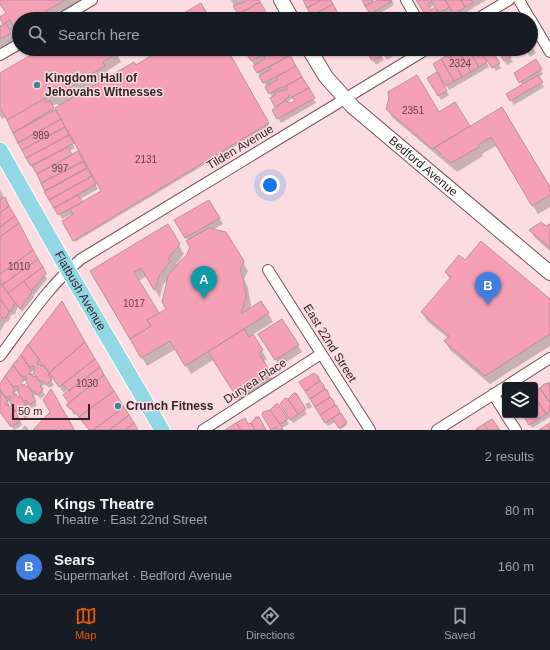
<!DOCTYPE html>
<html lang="en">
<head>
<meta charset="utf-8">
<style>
	body { margin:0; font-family:Helvetica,sans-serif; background:#242831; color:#f1f3f6 }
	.controls { position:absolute; right:12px; bottom:12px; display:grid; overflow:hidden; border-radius:4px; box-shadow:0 1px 3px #0004 }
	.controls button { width:36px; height:36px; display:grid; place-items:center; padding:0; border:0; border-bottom:1px solid #363941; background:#171b24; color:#f1f3f6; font:20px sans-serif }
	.scale { position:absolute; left:12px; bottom:10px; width:78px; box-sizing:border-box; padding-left:4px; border:2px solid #322427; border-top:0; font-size:11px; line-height:14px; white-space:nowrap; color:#322427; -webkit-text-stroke:3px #fbdce2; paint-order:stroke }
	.you { position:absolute; left:270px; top:185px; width:14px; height:14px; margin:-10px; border:3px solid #fff; border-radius:50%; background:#1a73e8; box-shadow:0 0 0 6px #1a73e833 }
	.badge { display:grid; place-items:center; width:26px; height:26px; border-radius:50%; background:#ea580c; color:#fff; font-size:13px; font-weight:700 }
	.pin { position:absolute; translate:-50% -33px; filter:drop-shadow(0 1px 2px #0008) }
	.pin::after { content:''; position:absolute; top:21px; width:14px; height:12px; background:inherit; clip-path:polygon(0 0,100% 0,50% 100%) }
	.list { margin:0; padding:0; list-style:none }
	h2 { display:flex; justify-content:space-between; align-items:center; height:52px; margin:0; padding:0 16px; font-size:17px }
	h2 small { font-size:13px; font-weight:400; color:#9ea1a6 }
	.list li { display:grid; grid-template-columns:26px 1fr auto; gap:12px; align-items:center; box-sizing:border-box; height:56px; padding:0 16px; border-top:1px solid #363941 }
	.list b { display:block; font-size:15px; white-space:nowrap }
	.list p { margin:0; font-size:13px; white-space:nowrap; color:#9ea1a6 }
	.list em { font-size:13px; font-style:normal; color:#9ea1a6 }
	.icon { flex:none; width:22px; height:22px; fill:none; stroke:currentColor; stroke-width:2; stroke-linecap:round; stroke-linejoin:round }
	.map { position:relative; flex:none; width:550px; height:430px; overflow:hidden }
	.search { position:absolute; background:#171b24; box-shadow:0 1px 3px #0004; left:12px; right:12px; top:12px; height:44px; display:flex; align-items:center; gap:10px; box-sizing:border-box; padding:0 14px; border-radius:22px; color:#9ea1a6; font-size:15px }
	.sheet { height:164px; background:#171b24 }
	nav { display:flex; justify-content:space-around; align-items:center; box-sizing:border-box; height:56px; border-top:1px solid #363941; background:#171b24; font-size:11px; color:#9ea1a6 }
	nav a { display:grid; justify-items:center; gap:2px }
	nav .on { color:#ea580c }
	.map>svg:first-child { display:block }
	.shadow { fill:#0003; fill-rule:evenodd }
	.building { fill:#f5a0b5; stroke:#b7939b }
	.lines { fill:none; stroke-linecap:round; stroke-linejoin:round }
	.street-casing { stroke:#72525a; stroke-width:12 }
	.secondary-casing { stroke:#72525a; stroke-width:16 }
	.primary-casing { stroke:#fff; stroke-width:17 }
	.street { stroke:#fff; stroke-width:10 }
	.secondary { stroke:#fff; stroke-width:14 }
	.primary { stroke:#92d7e4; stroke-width:15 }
	.poi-dot { fill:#408592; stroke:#fbdce2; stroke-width:1.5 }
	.labels { text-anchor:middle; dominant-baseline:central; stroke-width:3; stroke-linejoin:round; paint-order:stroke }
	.number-label { font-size:10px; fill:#63434a }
	.poi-label { font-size:12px; font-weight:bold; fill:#322427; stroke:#fbdce2; text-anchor:start }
	.street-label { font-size:12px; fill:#322427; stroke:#fbdce2 }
</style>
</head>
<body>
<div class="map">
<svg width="550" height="430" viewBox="0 0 550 430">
	<rect width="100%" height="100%" fill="#fbdce2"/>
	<path class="shadow" d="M0,0H84L53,19H19V34L15,28L10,31L14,40L0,48V25L1,27L5,25L1,18L7,14L0,2Z
		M231,0H258L269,19H237L240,17Z
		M304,0H330L338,16L343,19H315Z
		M363,0H371L374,4L379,0H392L394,5L379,14L382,19H374Z
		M417,0H486L457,18L453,11L441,18V19H429ZM435,5L437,8L431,11L429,8Z
		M514,16L516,19H509Z
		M531,44L536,53L530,57L525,49H531Z
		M42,49H114L121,62L107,71L109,75L91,86L92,88L135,66L164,49H226L269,126L75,242L64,221L75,215L74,213L62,219L6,117L2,119L0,116V75ZM56,104L61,106L103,192L82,203L80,199L98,189L86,168L72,156L69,151L75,148L52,106Z
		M245,49H286L316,103L281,123L273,110L277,108L271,99L273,98ZM292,98L296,101L291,104L287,103Z
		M332,49H340L334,52Z
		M366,49H377L384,60L376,65Z
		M381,49H400L402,51L387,60Z
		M461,49H507L506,50L513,62L507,65L500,54L495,57L501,68L496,71L489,60L486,62L489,67L449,90L435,64Z
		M535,61L543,74L538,77L544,87L514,105L507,94L522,85L515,73Z
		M436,74L449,95L441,100L428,79Z
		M455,103L469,128L502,108L550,188V207L538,214L497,145L482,154L483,156L457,172L393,118L387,109L439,113Z
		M0,190L47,279L33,296L34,297L22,312L18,306L15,314L11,315L9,321L5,323L0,332Z
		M209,201L223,224L213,230L226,233L248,271L244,279L248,288L251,306L250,310L268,313L273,322L252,335L267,359L263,362L275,382L241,404L213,360L191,374L176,349L147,366L91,272L168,226L184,254L176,264L177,265L187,256L191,246L176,221ZM147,276L160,298L163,285L169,278L167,310L159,315L138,281Z
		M550,225V251L535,238L530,230L546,227Z
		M465,261L550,300V346L490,384L450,350L445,341L448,338L427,321L422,312L450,280L446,272Z
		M62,303L104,377L137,430H89L76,414L74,415L68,405L70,403V392L68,389L64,393L53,378L50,380L54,385L49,388L45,384L42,386L44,389L42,390L45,395L40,399L37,394L34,396L36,399L34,400L37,405L32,409L29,404L26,406L28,409L26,410L29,416L25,419L21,414L18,416L22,425L15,430H14L0,411V385ZM35,370L37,376L34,378L31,372ZM20,377L24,385L23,382L26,380L29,386L26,389L23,387L18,378ZM19,391L21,397L18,398L15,392ZM11,401L13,406L10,408L8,402Z
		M282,320L302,352L280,366L263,341Z
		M550,381V417L532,428L524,415H535V391L546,385Z
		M300,382L334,405L347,425L340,430L335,422L328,426Z
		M295,394L307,414L293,423L281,404L286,399L291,398Z
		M309,402L312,407L308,409L305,404Z
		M278,405L289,424L281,429L282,430H273L263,414Z
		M25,425L29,430H21Z"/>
	<path class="building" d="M0,0H65L33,19H19V28L16,30L10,20L3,24L0,19V17L6,13L0,4Z
		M246,0H259L260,2L238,14L233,6L239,3L240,4L246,1Z
		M303,0H321L307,8Z
		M321,0H331L333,4L312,16L307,8Z
		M362,0H373V1L365,6Z
		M378,0L392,1L370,14L365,6Z
		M416,0H431L432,1L428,4L431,10L435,7L442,19H428Z
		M431,0H445L450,7L439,13Z
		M445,0H461L465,7L454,14Z
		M461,0H471L473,3L465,7Z
		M260,2L266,12L254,19H235L241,16L239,14Z
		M201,3L210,19H188L184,13Z
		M333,4L338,13L327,19H314L312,16Z
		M266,12L270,19H254Z
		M379,12L383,19H373L372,17Z
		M397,12L401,19H386L385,18Z
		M341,13L344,19H330Z
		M6,23L11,33L0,39V26Z
		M41,49H115L117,53L103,62L105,66L54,97L50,96L44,99L7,120L0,108V73Z
		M162,49H227L269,123L73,241L62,221L73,214L70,209L101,191L55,108L134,62L136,65Z
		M257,49H278L264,57L263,55L251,61L247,55Z
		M278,49H287L290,55L257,73L253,66L265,59L264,57Z
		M365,49H378L382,56L372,61Z
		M380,49H391L392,51L384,56Z
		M459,49H468L479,67L471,72L458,50Z
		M468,49H479L487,62L479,67Z
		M479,49H494L495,51L493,52L500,63L492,68Z
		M494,49H506L511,57L504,61L497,50L495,51Z
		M458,50L471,72L462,77L449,54Z
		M449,54L462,77L454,81L441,59Z
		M290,55L296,66L263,83L259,76L271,69L270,67Z
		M441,59L454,81L446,86L433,64Z
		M536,59L542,69L519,83L514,73Z
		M296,66L302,77L282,88L281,87L269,94L265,87L277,80L276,77Z
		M437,72L447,91L438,96L427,78Z
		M417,75L439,112L455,102L470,126L432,149L386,109L389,98L388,92Z
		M538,75L543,82L510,101L506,94Z
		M302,77L309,88L292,97L289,94L288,95L289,97L285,99L286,100L275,107L270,98L275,95L274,94L281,90V91L284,90L285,91L287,90L286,86Z
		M309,88L315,98L277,119L272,110L286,100L287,102L291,103L295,101L292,97Z
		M44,99L46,103L50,101L54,108L13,133L7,120Z
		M502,107L550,187V195L532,206L491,137L478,145L479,147L451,163L434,148Z
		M55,110L61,119L18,143L13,133Z
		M61,119L65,127L22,150L18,143Z
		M65,127L69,135L26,158L22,150Z
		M69,135L74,143L31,166L26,158Z
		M68,147L72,155L37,174L32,166Z
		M78,151L84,161L41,183L37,174Z
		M84,161L87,168L45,191L41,183Z
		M84,161L87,168L45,191L41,183Z
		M87,168L92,176L49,200L44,192Z
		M92,176L96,184L54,208L49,200Z
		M78,195L83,202L58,215L54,208Z
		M5,197L9,206L0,213V200Z
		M209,200L220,218L185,238L174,220Z
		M9,206L15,216L0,227V213Z
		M15,216L19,223L0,237V227Z
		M541,222L546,226L550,224V248L529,230Z
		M19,223L33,250L0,274V237Z
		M168,224L180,244L168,259L170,262L159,276L156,288L154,290L141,268L134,272L159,313L147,320L151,326L130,339L90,271Z
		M208,228L226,232L244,261L240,270L243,278L246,296L241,314L261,301L269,313L185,366L170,341L141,358L130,339L151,326L147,320L166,309L162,302L168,276L179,262L186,256L190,247L186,241Z
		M481,241L550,299V334L485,376L444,341L449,336L421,312L451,277L445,272L459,255L465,260Z
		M33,250L38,259L2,285L0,282V274Z
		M38,259L43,267L8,293L2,285Z
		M43,267L46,274L31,291L24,281Z
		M24,281L32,292L20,309L8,293Z
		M0,282L15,303L11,311H9L0,299Z
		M0,299L9,311L7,317L3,319L0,314Z
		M62,301L85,342L49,373L28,345Z
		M282,319L299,345L275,360L258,334Z
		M244,329L249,337L253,334L263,350L259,353L271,373L236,396L208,352Z
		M85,342L95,359L59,387L49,373Z
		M28,344L40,360L37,362L38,365L40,364L42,367L44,365L50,374L48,375L52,380L46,385L42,380L40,382L33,373L35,371L33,369L35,368L33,366L30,367L21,355Z
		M21,355L31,370L29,373L30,375L32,374L34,377L36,376L42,384L40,386L43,390L37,395L34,390L32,392L26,383L27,382L25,379L27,378L25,376L22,377L13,365Z
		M95,359L100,367L69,391L63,384Z
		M13,365L24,380L21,382L22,386L24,384L26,387L28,386L34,394L32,396L36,401L29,405L26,400L24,402L18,393L19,392L17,389L19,388L18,386L13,387L5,376Z
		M100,367L104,375L69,403L63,395Z
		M314,373L318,376L320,381L305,391L299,382Z
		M104,375L114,391L79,417L71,408L70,409L66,405Z
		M5,376L15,390L13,392L14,396L16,394L18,397L20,396L26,405L24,406L28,411L22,415L18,411L16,412L10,403L11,402L9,399L11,398L10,396L6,398L0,390V384Z
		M320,381L323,384L325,389L310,399L305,391Z
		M548,383L550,386V403L540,388L544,384H545Z
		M540,388L550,403V411L546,414L535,397V389Z
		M51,389L74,429L73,430H60L59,428L56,430H33L50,412L43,400Z
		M325,389L327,390L330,397L315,407L310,399Z
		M0,390L8,401L5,404L7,406L8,404L10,407L12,406L18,415L17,416L20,421L11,427L0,412Z
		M114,391L124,407L93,430H89L79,417Z
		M294,393H296L306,409L298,414L288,399Z
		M330,397L333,400L335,405L320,415L315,407Z
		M535,397L546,414L538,419L535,415Z
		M285,398L288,399L298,414L290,420L280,404Z
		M276,404H278L288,419L280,424L270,410Z
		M335,405L337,406L340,413L325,423L320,415Z
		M124,407L129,415L109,430H93Z
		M270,410L280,424L283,430H278L276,427L271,430L262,415L263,412Z
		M341,413L347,423L339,428L332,418Z
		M129,415L134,423L125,430H109Z
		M523,415H535L538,419L529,425Z
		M256,417H259L266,430H255L251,423Z
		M245,418L248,424L251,423L255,430H241L236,423Z
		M492,419L500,430H488L484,424Z
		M134,423L138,430H125Z
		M236,423L241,430H225Z
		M550,423V430H539Z
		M484,424L488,430H477L476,429Z"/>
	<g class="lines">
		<g class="street-casing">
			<path id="street" d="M406,0L417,19
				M519,0L530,19
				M60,19L92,0
				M477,19L509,0
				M531,20L550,52
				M0,55L19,44
				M268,270L370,430
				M0,356C25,323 48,286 81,259L427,49
				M508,385L550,358
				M493,394L505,413
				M506,415L516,430
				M203,430L321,354
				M437,430L505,387"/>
		</g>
		<g class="secondary-casing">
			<g id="secondary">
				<path d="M281,0L292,19"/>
				<path id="s1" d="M309,49L326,77L353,107L550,273"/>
			</g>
		</g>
		<g class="primary-casing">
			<g id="primary">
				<path id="s2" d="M0,150L68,270L162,430"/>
			</g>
		</g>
		<use href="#street" class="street"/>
		<use href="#secondary" class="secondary"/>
		<use href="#primary" class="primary"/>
	</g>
	<g class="poi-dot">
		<circle cx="37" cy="85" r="4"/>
		<circle cx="118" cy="406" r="4"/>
	</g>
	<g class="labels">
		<g class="number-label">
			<text x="460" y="63">2324</text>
			<text x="413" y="110">2351</text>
			<text x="41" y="135">989</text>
			<text x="146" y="159">2131</text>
			<text x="60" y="168">997</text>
			<text x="19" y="266">1010</text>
			<text x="134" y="303">1017</text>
			<text x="87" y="383">1030</text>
		</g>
		<g class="poi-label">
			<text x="45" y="78">Kingdom Hall of<tspan x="45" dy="14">Jehovahs Witnesses</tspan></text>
			<text x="126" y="406">Crunch Fitness</text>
		</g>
		<g class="street-label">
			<text transform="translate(240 147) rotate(-31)">Tilden Avenue</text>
			<text stroke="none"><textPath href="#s1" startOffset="165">Bedford Avenue</textPath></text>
			<text stroke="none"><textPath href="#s2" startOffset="162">Flatbush Avenue</textPath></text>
			<text transform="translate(330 343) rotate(58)">East 22nd Street</text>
			<text transform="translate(255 381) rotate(-33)">Duryea Place</text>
		</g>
	</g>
</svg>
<div class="controls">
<button><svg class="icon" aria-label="layers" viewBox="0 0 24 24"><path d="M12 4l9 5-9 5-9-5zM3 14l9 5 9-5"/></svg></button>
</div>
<div class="scale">50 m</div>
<div class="you"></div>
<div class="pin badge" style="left:204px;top:299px;background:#0f9aa8">A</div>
<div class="pin badge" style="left:488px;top:305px;background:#3f7fe0">B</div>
<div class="search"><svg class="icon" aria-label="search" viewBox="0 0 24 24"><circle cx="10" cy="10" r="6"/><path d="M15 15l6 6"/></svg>Search here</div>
</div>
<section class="sheet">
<h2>Nearby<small>2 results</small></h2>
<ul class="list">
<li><span class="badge" style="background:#0f9aa8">A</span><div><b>Kings Theatre</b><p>Theatre · East 22nd Street</p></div><em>80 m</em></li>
<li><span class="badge" style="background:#3f7fe0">B</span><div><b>Sears</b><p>Supermarket · Bedford Avenue</p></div><em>160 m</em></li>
</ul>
</section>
<nav>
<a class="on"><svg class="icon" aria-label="map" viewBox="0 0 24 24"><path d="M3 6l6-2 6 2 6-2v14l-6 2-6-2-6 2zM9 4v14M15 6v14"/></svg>Map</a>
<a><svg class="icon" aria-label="directions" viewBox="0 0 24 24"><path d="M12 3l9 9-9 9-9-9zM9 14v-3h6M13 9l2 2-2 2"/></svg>Directions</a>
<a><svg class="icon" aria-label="saved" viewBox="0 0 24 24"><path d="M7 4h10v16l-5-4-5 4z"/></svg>Saved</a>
</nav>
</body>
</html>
